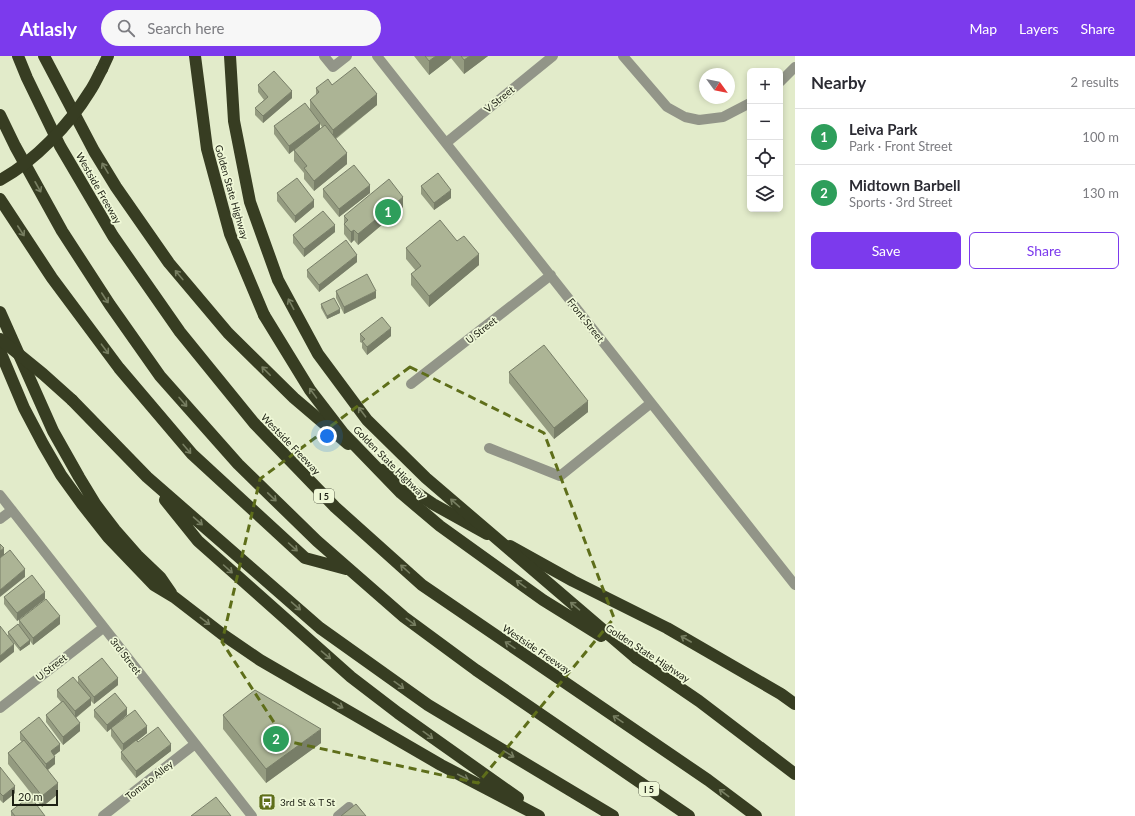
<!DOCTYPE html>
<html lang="en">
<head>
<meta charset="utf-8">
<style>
	body { margin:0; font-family:Lato,sans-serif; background:#f7f7f7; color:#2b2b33 }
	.controls { position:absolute; right:12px; top:12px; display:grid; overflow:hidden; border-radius:6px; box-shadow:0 2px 6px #0003 }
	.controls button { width:36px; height:36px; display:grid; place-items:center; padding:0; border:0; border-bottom:1px solid #e1e1e2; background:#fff; color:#2b2b33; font:20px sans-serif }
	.compass { position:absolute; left:699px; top:12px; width:36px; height:36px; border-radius:50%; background:#fff; box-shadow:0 2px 6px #0003; rotate:123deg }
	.scale { position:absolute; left:12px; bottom:10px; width:46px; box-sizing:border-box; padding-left:4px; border:2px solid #1d2014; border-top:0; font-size:11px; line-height:14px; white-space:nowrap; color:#1d2014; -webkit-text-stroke:3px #eff8d7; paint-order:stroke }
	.you { position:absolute; left:327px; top:380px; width:14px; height:14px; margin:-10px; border:3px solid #fff; border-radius:50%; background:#1a73e8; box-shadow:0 0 0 6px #1a73e833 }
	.badge { display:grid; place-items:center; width:26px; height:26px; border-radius:50%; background:#7c3aed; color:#fff; font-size:13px; font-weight:700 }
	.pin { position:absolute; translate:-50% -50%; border:2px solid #fff; box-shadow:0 1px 4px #0006 }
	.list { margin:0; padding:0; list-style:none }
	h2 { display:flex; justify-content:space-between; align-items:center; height:52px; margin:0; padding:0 16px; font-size:17px }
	h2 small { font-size:13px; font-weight:400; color:#7c7c81 }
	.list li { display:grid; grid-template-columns:26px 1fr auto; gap:12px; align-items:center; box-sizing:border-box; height:56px; padding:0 16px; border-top:1px solid #e1e1e2 }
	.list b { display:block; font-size:15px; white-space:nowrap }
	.list p { margin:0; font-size:13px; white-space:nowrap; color:#7c7c81 }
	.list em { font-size:13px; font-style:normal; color:#7c7c81 }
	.actions { display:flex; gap:8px; padding:12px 16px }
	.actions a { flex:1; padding:9px 0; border:1px solid #7c3aed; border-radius:6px; text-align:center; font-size:14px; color:#7c3aed }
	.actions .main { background:#7c3aed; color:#fff }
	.icon { flex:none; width:22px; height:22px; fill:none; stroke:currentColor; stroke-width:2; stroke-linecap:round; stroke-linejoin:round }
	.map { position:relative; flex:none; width:795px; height:760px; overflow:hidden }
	header { display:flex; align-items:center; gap:24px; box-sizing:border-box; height:56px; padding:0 20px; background:#7c3aed; color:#fff }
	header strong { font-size:19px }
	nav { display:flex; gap:22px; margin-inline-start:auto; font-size:14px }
	.search { width:280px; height:36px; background:#f7f7f7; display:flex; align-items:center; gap:10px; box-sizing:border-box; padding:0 14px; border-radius:22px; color:#7c7c81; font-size:15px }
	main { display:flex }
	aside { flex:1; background:#fff }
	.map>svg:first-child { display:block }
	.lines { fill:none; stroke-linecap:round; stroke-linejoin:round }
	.minor { stroke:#929588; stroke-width:10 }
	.highway { stroke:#373d22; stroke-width:12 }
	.highway-bridge { stroke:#373d22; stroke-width:12 }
	.wall { fill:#949b80; fill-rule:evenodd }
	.shaded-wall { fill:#787e68 }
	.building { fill:#acb495; stroke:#787e68 }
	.oneway { stroke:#777e61 }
	.marked { fill:none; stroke:#5e6e1a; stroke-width:3; stroke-dasharray:8 5; stroke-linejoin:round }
	.labels { text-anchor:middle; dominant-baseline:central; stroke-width:3.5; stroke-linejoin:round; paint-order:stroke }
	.shield { fill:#eff8d7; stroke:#5c614e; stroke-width:1 }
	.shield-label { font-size:9px; font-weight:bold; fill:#1d2014 }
	.street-label { font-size:10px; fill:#1d2014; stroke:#eff8d7 }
	.poi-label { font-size:10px; fill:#1d2014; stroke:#eff8d7; text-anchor:start }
</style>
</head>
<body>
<header>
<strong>Atlasly</strong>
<div class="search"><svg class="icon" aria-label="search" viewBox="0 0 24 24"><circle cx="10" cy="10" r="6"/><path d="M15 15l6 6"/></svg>Search here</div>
<nav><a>Map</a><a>Layers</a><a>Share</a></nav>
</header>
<main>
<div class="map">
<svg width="795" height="760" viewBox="0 0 795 760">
	<rect width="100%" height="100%" fill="#e2ebca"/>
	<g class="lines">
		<path class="minor" d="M324,0L333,11L347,0
			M377,0L795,529
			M623,0L667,51L685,61L699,64L723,61L750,47
			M780,26L795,11
			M446,87L553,0
			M411,328L551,219
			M489,392L560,420L651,347
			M0,439L252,760
			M0,463L12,454
			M0,652L103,572
			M103,760L195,688
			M338,760L349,751"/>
		<path class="highway" d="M18,0L27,22L60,90L113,180L180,276L254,367L335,451L422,529L708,724L756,760
			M44,0L94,95L116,131L169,207L228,277L294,342L348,388
			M195,0L207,93L230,178L264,259
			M102,13L108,0
			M0,59L15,90L62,175L110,249L160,320L238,408L317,485L404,561L476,614L689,760
			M0,143L52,222L119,312L192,398L305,502L346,513
			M0,256L53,375L79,421L96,449L115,474L137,499L160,521L171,537
			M0,295L24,352L43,388L61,419L82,448L108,481L154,529L174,541L222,578L260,604L441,709L539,760
			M72,344L147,421L320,572L428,649L613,760
			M383,414L433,448L487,478
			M165,444L198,485L351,621L398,657L518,742
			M510,490L573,525L667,572L781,638L795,648
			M636,602L699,645L795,718"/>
		<path class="highway-bridge" d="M230,0L234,65L250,146L278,224L318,298L367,364L426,422L636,602
			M0,124C35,105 69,69 90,35C95,28 98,20 102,13
			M264,259L310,334L343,377L401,437L440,470L543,544L601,580
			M0,283L43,318L72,344"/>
	</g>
	<path class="wall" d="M414,0H488L464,18L451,2L429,19Z
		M258,29L292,42L263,67L255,59V52L264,44L258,36Z
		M332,29L377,49L336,83L347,108L314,135L304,123V117L294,105V94L299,90L289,98L274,78V70L310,53V44L316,39V32ZM320,68L322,71L320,73Z
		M421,130L451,142L434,154L421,138Z
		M323,133L370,137L339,161L323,141Z
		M277,137L314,151L295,167L277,145Z
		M403,151L358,189L354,184L351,187L344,178V160Z
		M335,176L304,201L293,187V179Z
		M457,185L479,209L429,251L411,229V218L416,215L406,203V192Z
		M357,206L319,236L307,221V214Z
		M336,235L376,242L344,258L336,242Z
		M321,248L340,257L327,263L321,252Z
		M360,278L391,280L367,299L362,292V287L360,286Z
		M509,316L588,356L554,383L509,327Z
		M4,541L45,543L17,565L4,548Z
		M19,564L60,568L33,589L30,585V588L20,595L8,580V576L19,570Z
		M78,621L118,629L94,648L91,645V649L76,662L80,675L63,689L46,666V659L61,646L57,641V634L78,626Z
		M94,654L127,659L116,668L147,677L137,685L138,686L171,695L136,722L121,703V696L122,695L111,680V673L107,676L94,661Z
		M223,659L321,687L266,727L223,673Z
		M20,676L60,695L54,699L55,708L48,714L58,738L42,751L8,708V697L22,686L20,684Z
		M0,711L15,737L3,747L0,744Z
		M11,755L45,760H11Z"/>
	<path class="shaded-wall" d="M436,0H451V2L429,19V5Z
		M470,0H488L464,18V4Z
		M292,35V42L263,67V60Z
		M377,38V49L333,84V74Z
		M320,67V74L289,98V90Z
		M347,97V108L314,135V125Z
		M370,129V137L339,161V153Z
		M451,134V142L434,154V147Z
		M403,141V151L358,189V178Z
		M314,144V151L295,167V160Z
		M335,169V176L304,201V193Z
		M354,174V184L351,187V176Z
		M479,198V209L429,251V240Z
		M357,199V206L319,236V229Z
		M376,235V242L344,258V251Z
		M340,253V257L327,263V260Z
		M391,272V280L367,299V291Z
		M588,345V356L554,383V372Z
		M4,492V499L0,502V495Z
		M25,513V521L0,541V534Z
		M45,536V543L17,565V557Z
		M60,560V568L33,589V582Z
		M30,584V588L20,595V592Z
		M14,588V596L0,607V600Z
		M118,622V629L94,648V641Z
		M91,642V649L75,662V655Z
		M127,652V659L107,676V669Z
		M80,667V675L63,689V681Z
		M147,670V677L123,696V688Z
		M321,673V687L266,727V713Z
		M60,688V695L51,702V695Z
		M171,688V695L136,722V715Z
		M55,701V708L46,715V708Z
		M58,727V738L42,751V740Z
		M15,730V737L3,747V740Z"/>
	<path class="building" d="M425,0H436L429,5Z
		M461,0H470L464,4Z
		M355,11L377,38L333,74L310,44L319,36L316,32L328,23L332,29Z
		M274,15L292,35L263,60L255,52L268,41L258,29Z
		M305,47L320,67L289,90L274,70Z
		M325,69L347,97L314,125L304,112L307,110L294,94Z
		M354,109L370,129L339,153L323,133Z
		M438,117L451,134L434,147L421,130Z
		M297,122L314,144L295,160L277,137Z
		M389,123L403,141L358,178L354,174L351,176L344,168L348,164L344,160Z
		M323,155L335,169L304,193L293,179Z
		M440,164L457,185L464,180L479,198L429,240L411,218L421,210L406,192Z
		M346,184L357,199L319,229L307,214Z
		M367,218L376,235L344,251L336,235Z
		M334,242L340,253L327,260L321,248Z
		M382,261L391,272L367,291L362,285L365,283L360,278Z
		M544,289L588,345L554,372L509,316Z
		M0,488L4,492L0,495Z
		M10,494L25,513L0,534V502Z
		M32,519L45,536L17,557L4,541Z
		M46,543L60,560L33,582L19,564Z
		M18,568L30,584L20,592L8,576Z
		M0,570L14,588L0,600Z
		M102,602L118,622L94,641L78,621Z
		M73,621L91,642L75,655L57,634Z
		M255,634L321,673L266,713L223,659Z
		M115,637L127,652L107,669L94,654Z
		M63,645L80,667L63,681L46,659Z
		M135,654L147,670L123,688L111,672Z
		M39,661L60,688L51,695L55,701L46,708L20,676Z
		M158,671L171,688L136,715L121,696L136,684L138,686Z
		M24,684L58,727L42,740L8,697Z
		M0,711L15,730L3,740L0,737Z
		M30,740L45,760H15L11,755Z
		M216,741L231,760H191Z
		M356,748L366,760H341Z"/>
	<defs><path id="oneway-shaft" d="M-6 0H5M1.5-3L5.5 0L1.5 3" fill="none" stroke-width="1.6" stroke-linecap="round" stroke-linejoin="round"/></defs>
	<g class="oneway">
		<use href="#oneway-shaft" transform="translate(105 112) rotate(-121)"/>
		<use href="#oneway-shaft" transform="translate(38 131) rotate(61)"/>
		<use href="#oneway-shaft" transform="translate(21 175) rotate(57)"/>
		<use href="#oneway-shaft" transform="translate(179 219) rotate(-130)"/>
		<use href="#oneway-shaft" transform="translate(105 242) rotate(57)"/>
		<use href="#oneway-shaft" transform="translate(291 248) rotate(-118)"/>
		<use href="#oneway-shaft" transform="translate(105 293) rotate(53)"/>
		<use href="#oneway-shaft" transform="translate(266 315) rotate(-135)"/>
		<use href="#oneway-shaft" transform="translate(313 337) rotate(-126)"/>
		<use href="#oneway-shaft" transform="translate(183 346) rotate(49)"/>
		<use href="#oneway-shaft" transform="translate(362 356) rotate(-127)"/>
		<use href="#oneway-shaft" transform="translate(187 393) rotate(50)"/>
		<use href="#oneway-shaft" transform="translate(272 441) rotate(44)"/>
		<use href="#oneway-shaft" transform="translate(455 447) rotate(-139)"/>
		<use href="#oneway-shaft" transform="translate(198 465) rotate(41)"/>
		<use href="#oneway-shaft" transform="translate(293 491) rotate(42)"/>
		<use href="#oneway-shaft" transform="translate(228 513) rotate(42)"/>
		<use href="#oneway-shaft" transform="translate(405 513) rotate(-138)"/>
		<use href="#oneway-shaft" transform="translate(521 528) rotate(-144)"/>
		<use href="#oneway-shaft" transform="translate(296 550) rotate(41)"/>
		<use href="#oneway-shaft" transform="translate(575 550) rotate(-140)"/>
		<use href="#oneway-shaft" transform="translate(205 565) rotate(37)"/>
		<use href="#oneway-shaft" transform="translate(411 566) rotate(36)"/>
		<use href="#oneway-shaft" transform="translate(686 583) rotate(-150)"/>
		<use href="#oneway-shaft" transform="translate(510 589) rotate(-146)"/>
		<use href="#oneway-shaft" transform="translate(326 599) rotate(40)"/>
		<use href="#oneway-shaft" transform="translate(399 629) rotate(36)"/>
		<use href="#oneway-shaft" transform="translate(338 649) rotate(30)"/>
		<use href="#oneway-shaft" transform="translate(618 663) rotate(-146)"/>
		<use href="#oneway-shaft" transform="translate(428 679) rotate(36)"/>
		<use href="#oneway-shaft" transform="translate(509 698) rotate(31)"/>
		<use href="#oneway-shaft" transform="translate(463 721) rotate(27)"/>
		<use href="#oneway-shaft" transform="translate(724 737) rotate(-143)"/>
	</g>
	<path class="marked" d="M410,311L544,377L614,562L478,727L286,685L222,586L260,423Z"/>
	<defs>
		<g id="bus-square" transform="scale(0.9)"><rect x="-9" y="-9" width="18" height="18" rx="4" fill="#5e6e1a" stroke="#eff8d7"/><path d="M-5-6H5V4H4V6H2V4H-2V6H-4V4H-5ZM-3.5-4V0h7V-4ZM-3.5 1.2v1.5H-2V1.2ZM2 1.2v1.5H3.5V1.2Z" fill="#fff"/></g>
	</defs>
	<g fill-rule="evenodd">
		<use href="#bus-square" x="267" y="746"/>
	</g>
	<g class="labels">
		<g class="shield">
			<rect x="314" y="433" width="20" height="14" rx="3"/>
			<rect x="639" y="726" width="20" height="14" rx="3"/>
		</g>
		<g class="shield-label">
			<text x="324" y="440">I 5</text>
			<text x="649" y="733">I 5</text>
		</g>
		<g class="street-label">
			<text transform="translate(499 43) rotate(-39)">V Street</text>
			<text transform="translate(99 132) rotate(60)">Westside Freeway</text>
			<text transform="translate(232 136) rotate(74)">Golden State Highway</text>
			<text transform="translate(586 264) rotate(52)">Front Street</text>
			<text transform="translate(481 274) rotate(-38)">U Street</text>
			<text transform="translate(291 388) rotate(46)">Westside Freeway</text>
			<text transform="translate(390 406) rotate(45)">Golden State Highway</text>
			<text transform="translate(537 593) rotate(34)">Westside Freeway</text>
			<text transform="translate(648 597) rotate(33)">Golden State Highway</text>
			<text transform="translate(126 600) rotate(52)">3rd Street</text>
			<text transform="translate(51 611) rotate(-38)">U Street</text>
			<text transform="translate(149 724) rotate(-38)">Tomato Alley</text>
		</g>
		<g class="poi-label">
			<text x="280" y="746">3rd St &amp; T St</text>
		</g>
	</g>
</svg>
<div class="controls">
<button>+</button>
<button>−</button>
<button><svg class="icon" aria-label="locate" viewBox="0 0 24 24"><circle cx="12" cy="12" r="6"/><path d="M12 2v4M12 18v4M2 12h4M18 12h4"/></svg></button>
<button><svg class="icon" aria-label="layers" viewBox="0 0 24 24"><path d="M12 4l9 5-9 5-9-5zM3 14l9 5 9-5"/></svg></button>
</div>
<svg class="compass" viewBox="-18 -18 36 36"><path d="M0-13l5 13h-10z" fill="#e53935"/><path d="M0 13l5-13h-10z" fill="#7c7c81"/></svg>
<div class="scale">20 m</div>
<div class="you"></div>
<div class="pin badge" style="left:388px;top:156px;background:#2e9e5b">1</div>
<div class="pin badge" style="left:276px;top:683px;background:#2e9e5b">2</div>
</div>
<aside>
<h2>Nearby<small>2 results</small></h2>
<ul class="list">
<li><span class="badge" style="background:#2e9e5b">1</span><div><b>Leiva Park</b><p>Park · Front Street</p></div><em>100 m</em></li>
<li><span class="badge" style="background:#2e9e5b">2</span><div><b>Midtown Barbell</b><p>Sports · 3rd Street</p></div><em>130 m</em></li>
</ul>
<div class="actions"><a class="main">Save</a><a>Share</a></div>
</aside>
</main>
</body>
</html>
